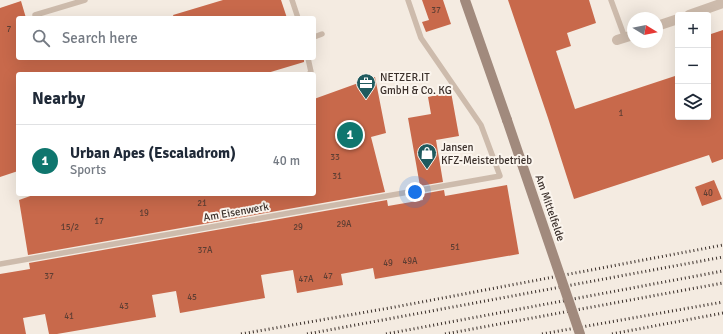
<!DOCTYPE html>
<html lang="en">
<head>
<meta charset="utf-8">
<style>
	body { margin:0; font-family:Signika,sans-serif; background:#f6f6f7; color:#1f2937 }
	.controls { position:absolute; right:12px; top:12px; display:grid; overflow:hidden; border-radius:4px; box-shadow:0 4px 16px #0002 }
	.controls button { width:36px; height:36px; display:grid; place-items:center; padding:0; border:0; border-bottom:1px solid #e0e1e3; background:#fff; color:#1f2937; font:20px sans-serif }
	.compass { position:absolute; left:627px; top:12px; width:36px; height:36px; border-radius:50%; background:#fff; box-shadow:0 4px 16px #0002; rotate:100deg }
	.you { position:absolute; left:415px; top:192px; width:14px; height:14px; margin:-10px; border:3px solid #fff; border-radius:50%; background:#1a73e8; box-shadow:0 0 0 6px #1a73e833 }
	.badge { display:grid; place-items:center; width:26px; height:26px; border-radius:50%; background:#0f766e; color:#fff; font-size:13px; font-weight:700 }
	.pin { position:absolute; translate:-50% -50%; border:2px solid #fff; box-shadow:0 1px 4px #0006 }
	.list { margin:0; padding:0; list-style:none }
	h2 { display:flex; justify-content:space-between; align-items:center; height:52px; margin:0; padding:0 16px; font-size:17px }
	h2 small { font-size:13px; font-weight:400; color:#747a83 }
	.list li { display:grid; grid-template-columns:26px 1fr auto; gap:12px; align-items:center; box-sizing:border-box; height:72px; padding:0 16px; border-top:1px solid #e0e1e3 }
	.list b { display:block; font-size:15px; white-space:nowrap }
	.list p { margin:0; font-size:13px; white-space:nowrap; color:#747a83 }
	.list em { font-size:13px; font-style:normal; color:#747a83 }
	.icon { flex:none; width:22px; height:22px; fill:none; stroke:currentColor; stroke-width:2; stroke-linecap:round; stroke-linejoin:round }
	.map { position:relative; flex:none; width:723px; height:334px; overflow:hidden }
	.search { position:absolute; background:#fff; box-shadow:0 4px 16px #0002; left:16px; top:16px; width:300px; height:44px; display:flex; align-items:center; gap:10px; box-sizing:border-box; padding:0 14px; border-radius:4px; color:#747a83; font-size:15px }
	.panel { position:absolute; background:#fff; box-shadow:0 4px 16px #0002; left:16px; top:72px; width:300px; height:124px; border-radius:4px }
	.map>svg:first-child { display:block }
	.building { fill:#c8694b }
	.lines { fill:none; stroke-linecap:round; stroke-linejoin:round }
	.lane { stroke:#cdbbac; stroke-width:5.5 }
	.street { stroke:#cdbbac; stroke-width:10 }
	.secondary { stroke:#a18a7d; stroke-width:10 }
	.rail { stroke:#3b302b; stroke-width:3; stroke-dasharray:1 3; stroke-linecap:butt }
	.secondary-bridge { stroke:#a18a7d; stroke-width:10 }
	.labels { text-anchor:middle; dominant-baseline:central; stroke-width:4; stroke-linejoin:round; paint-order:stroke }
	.number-label { font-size:9px; fill:#5e3e33 }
	.poi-label { font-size:11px; fill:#3b302b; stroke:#fbf5ee; text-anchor:start }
	.street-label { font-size:11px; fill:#3b302b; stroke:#fbf5ee }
</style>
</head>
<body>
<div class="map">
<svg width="723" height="334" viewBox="0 0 723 334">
	<rect width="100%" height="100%" fill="#f4ebe1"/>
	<path class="building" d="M223,0H281L287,18H174L173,15Z
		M422,0H443L451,24L426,32L422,22L429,20Z
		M508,0H589L596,23L567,33L571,46L556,51L575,109L678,75V117H708V35L723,30V159L712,163L709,155L574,199L548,118Z
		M21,1L26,18H18V58H304V62L264,74H18V171L0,177V8Z
		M375,77L386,133L371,137L385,192L28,255L19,200L36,194H314V99Z
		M451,92L459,136L436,140L443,182L420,186L408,118L431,114L428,97Z
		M714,180L722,199L702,206L695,187Z
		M507,185L519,254L375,279L373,268L341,274L343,285L297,293L293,270L261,275L265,298L180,313L176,291L152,295L156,317L57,334H49L45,314L23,318L26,334H0V274L30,269L29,263L387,200L388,206L423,200L422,194L444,190L445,196Z"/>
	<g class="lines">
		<path class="lane" d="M292,0L298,18
			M611,0L625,38
			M35,15L85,0
			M314,37L322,34
			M308,58L311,72L309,74
			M0,264L500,176L481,125L421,38L408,0"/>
		<path class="street" d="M689,15L723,3
			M657,26L678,19
			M617,40L633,35"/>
		<path class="secondary" d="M465,0L507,120"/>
		<path class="rail" d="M241,334L395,307L723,245
			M307,334L723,257
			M386,334L723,271
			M445,334L723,283
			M542,334L723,302
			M612,334L723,313"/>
		<path class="secondary-bridge" d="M507,120L580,334"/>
	</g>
	<defs>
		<g id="office-pin" transform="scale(1)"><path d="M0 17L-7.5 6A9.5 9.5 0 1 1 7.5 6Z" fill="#1f5a5e" stroke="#fbf5ee"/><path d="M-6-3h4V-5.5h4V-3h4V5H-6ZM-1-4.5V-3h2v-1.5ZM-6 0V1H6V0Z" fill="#fff"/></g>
		<g id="shop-pin" transform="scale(1)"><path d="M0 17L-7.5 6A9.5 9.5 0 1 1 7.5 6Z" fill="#1f5a5e" stroke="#fbf5ee"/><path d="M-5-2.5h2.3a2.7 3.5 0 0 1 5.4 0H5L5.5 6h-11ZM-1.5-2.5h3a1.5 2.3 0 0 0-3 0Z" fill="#fff"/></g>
	</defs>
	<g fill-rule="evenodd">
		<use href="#office-pin" x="366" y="83"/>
		<use href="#shop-pin" x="427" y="153"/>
	</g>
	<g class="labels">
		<g class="number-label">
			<text x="436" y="10">37</text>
			<text x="9" y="29">7</text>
			<text x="621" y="113">1</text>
			<text x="335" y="157">33</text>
			<text x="337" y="176">31</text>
			<text x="708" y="193">40</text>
			<text x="202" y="203">21</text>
			<text x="144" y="213">19</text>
			<text x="99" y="221">17</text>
			<text x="344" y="224">29A</text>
			<text x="70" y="227">15/2</text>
			<text x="298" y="227">29</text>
			<text x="455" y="247">51</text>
			<text x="205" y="250">37A</text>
			<text x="410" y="261">49A</text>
			<text x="388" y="263">49</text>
			<text x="49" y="276">37</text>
			<text x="328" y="276">47</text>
			<text x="306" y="279">47A</text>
			<text x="192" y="297">45</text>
			<text x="124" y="306">43</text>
			<text x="69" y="316">41</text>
		</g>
		<g class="poi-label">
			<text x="380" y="77">NETZER.IT<tspan x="380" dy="13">GmbH &amp; Co. KG</tspan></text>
			<text x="441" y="147">Jansen<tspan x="441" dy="13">KFZ-Meisterbetrieb</tspan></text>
		</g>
		<g class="street-label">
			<text transform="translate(550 208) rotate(71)">Am Mittelfelde</text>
			<text transform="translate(236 212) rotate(-10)">Am Eisenwerk</text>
		</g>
	</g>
</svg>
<div class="controls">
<button>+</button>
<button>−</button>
<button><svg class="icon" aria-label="layers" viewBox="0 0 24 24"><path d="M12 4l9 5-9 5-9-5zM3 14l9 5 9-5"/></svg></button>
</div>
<svg class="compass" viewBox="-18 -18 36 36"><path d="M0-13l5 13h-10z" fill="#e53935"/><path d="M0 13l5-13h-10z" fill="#747a83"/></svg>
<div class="you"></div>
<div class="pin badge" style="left:350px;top:135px">1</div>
<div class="search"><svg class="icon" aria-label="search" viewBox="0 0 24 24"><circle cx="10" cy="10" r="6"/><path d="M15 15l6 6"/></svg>Search here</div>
<section class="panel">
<h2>Nearby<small></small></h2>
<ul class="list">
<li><span class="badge">1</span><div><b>Urban Apes (Escaladrom)</b><p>Sports</p></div><em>40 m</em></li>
</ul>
</section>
</div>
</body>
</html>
